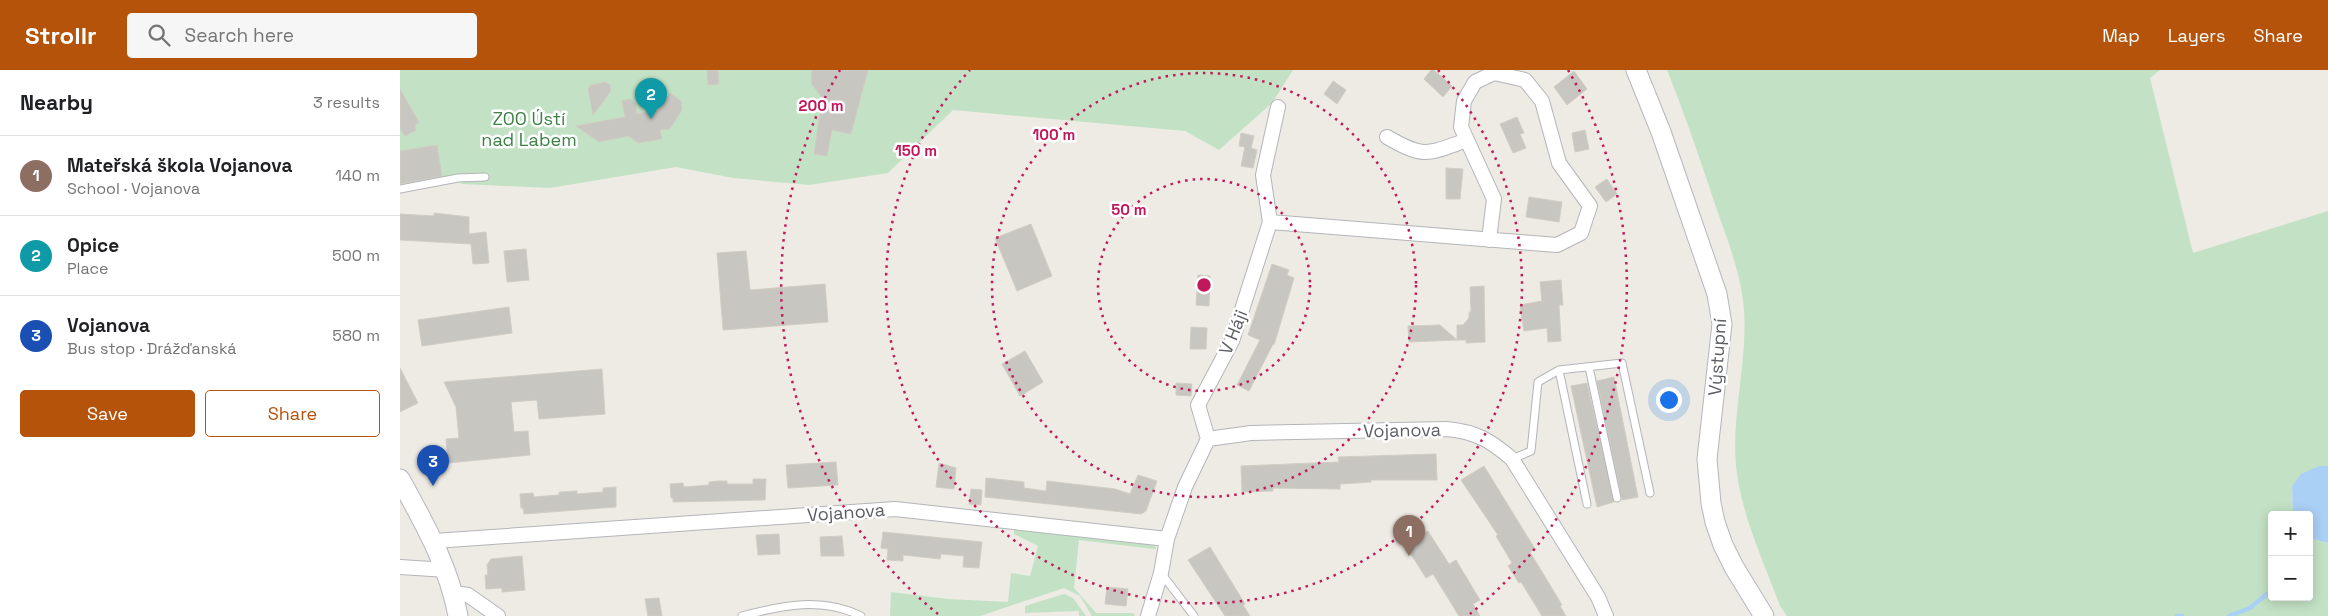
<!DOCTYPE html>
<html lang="en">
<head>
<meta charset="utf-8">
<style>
	body { margin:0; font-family:"Space Grotesk",sans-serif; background:#f6f6f6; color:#202124 }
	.controls { position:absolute; right:15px; bottom:15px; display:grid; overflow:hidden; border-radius:5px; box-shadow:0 2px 12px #0003 }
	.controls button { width:45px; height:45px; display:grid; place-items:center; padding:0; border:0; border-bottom:1px solid #e0e0e0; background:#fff; color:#202124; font:25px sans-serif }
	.you { position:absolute; left:1268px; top:329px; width:18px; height:18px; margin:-12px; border:4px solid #fff; border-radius:50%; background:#1a73e8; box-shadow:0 0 0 8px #1a73e833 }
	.badge { display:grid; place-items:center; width:32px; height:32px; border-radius:50%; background:#b45309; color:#fff; font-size:16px; font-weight:700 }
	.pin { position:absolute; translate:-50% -41px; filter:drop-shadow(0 1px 2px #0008) }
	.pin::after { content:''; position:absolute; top:26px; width:18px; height:15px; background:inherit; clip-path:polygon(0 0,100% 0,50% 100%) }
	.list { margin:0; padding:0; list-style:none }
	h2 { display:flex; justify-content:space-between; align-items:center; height:65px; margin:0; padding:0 20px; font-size:21px }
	h2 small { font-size:16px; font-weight:400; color:#757577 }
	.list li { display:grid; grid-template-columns:32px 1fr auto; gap:15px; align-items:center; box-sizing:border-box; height:80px; padding:0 20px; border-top:1px solid #e0e0e0 }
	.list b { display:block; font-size:19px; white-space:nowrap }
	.list p { margin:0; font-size:16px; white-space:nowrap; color:#757577 }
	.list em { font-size:16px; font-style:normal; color:#757577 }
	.actions { display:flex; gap:10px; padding:15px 20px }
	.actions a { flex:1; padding:11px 0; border:1px solid #b45309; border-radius:5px; text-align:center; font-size:18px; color:#b45309 }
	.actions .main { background:#b45309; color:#fff }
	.icon { flex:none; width:28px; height:28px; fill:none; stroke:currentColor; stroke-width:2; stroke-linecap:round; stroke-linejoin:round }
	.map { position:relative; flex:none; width:1928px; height:546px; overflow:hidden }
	header { display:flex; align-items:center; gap:30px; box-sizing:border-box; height:70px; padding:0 25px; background:#b45309; color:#fff }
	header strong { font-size:24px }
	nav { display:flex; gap:28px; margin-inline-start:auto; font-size:18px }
	.search { width:350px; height:45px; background:#f6f6f6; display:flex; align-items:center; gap:12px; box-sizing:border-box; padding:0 18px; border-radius:5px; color:#757577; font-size:19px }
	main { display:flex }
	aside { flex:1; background:#fff }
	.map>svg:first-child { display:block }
	.green { fill:#c3e2c5 }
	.water { fill:#abd0f6 }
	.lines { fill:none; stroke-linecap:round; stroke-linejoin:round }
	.stream { stroke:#abd0f6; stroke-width:4.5 }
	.building { fill:#c8c6c0; stroke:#d1cdc3 }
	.lane-casing { stroke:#b4b5b9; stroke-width:9 }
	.street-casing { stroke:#b4b5b9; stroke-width:16 }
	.secondary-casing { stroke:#b5b7bc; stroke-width:21 }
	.lane { stroke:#fff; stroke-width:7 }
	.street { stroke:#fff; stroke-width:14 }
	.secondary { stroke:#fff; stroke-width:19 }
	.ring { fill:none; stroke:#c2185b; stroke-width:2.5; stroke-dasharray:2.5 5 }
	.labels { text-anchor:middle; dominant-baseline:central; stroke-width:5; stroke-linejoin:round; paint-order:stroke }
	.park-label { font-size:18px; fill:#3e8045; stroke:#fff }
	.street-label { font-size:18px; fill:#5c5e63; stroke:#fff }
	.centre { fill:#c2185b; stroke:#fff; stroke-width:2.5 }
	.ring-label { font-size:15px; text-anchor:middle; font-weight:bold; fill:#c2185b; stroke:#fff; stroke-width:5; stroke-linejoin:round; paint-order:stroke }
</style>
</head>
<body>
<header>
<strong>Strollr</strong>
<div class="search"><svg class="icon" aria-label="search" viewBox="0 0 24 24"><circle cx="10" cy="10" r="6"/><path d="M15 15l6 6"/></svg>Search here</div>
<nav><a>Map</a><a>Layers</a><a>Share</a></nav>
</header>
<main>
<aside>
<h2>Nearby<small>3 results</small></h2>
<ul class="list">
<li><span class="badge" style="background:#8d6e63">1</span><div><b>Mateřská škola Vojanova</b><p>School · Vojanova</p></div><em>140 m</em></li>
<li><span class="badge" style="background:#0f9aa8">2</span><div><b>Opice</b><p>Place</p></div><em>500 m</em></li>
<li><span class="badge" style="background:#1a4fb4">3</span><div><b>Vojanova</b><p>Bus stop · Drážďanská</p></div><em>580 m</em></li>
</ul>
<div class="actions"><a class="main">Save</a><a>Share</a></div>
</aside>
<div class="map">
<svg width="1928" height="546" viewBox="0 0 1928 546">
	<rect width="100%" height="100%" fill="#edebe4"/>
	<path class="green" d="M0,0H893L872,33L819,80L785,61L553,40L488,103L409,115L333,108L276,97L150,118L62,114L54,106L0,114Z
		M1267,0H1760L1750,8L1793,183L1928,141V396H1919L1892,416L1893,445H1872V527H1909V468L1928,473V546H1387L1380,536C1363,490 1341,444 1336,396C1331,340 1350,285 1343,230C1339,200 1328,171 1318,143C1302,95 1286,47 1267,0Z
		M614,456L755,474L756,479H753L679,470L674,518L696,543H733L735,546H692L680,526L664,518L580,546H490L491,522L548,529L608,532L611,503L630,506L638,476L614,464Z
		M664,524L673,528L686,546H679V541L625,543V536Z"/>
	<path class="water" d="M1919,396H1928V473L1909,468V445H1893L1892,416L1901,404Z"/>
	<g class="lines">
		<path class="stream" d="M1777,546H1782
			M1829,546L1850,538L1872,520"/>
	</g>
	<path class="building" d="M307,0H318L319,14L308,15Z
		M412,0H468L451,64L432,60L427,86L414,84L422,28L411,13Z
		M1031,0H1034L1052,16L1043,27L1024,9Z
		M1174,1L1187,19L1167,35L1154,17Z
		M933,11L946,20L937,34L924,24Z
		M206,12L210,15L211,21L193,45L188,19L191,15Z
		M0,19L19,52L15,55L16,60L5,66L0,58Z
		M270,23L281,31L282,40L270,59L260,60L262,69L238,73L229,66L199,72L176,56L225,47L222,31L230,29L235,33L237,44L259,40Z
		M1117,47L1124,63L1120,64L1126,78L1113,83L1100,54Z
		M1185,60L1189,79L1175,82L1172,63Z
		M841,63L854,66L851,78L857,80L853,98L841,96L845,77L839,76Z
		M37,75L42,106L0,114V81Z
		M1046,98L1063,99L1060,129H1046Z
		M1207,109L1217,124L1206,132L1195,117Z
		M1129,127L1162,132L1159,152L1126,147Z
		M34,143L69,147V164L86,162L89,193L73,194L71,174L0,170V144L34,146Z
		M631,154L652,206L617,221L595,168Z
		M126,179L129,210L107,212L104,181Z
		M346,181L350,220L425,214L428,252L323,260L317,183Z
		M872,194L889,200L887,205L894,208L874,275L873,274L849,321L837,315L860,270L848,265Z
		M798,205L810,206L809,236L796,235Z
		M1161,210L1163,235H1159L1161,271L1148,272L1147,258L1124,261L1120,235L1142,231L1140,212Z
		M1084,216L1085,272L1066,273V270H1057V255H1063L1069,248V242H1071L1070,217Z
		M109,237L112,263L22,276L18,250Z
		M1040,255L1057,270L1009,272L1008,256Z
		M791,257L807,258L806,279H790Z
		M625,281L643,312L620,326L602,294Z
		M0,298L18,333L0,342Z
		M202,299L205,344L139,349L137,330L111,332L114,362L128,361L130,385L48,393L46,369L59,368L56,337L44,312Z
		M1214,307L1238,427L1222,430L1197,311Z
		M776,313L792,314L791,326L776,325Z
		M1187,313L1214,432L1197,437L1171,316Z
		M1036,384L1037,410H971V412L940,414V419L873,418V421L842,422L841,396L939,392L938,387Z
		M436,392L438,415L388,418L386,395Z
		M539,393L556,398L554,419L536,417Z
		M1084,396L1135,479L1130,482L1162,535L1160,536L1166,546H1142L1121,512L1119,513L1108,496L1112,493L1096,466L1098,465L1061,410Z
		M738,405L757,411L746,441L741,444L585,427L586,408L624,412V418L646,421L647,411L715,419L730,424Z
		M353,409H366L365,430L273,432V428H271L270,414L283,413L284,417L309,415V412L319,411H327V414H353Z
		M216,417V437L124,444L123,438H121L120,424L133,423L134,427L159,425V422L177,421V424L203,422V418Z
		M571,419L582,420L581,435L569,434Z
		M1028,461L1049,494L1056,490L1080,530L1073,534L1080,546H1059L1033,504L1026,508L1005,475Z
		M483,462L582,472L579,498L563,497L564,486L541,484L540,489L503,485V491L487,490L488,479L481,478Z
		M379,464L380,484L358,485L356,465Z
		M442,466L444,486H421L420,467Z
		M810,477L845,534L843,535L850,546H825L788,490Z
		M122,486L125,520L102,522V518L86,519L85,505H88L87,495L91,489Z
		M707,517L728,519L726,536L705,534Z
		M259,528L262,546H248L245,529Z"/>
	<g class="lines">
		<g class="lane-casing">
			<path id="lane" d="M0,119L58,108L85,107
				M1189,297L1217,428
				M1159,300L1187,434
				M1112,389L1131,381L1138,312L1159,300L1222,293L1250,423
				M761,503L794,546
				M342,546C383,535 422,527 461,546"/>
		</g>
		<g class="street-casing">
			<path id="street" d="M987,67C1025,89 1027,84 1067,70
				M870,152L1157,175L1181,163L1190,136L1159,93L1142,31L1125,10L1094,3L1075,12L1064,31L1061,57L1094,129L1089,170
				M808,369L798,335L832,271L870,152L863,105L878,37
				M34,471L495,439L767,469
				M0,497L47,500
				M54,523L68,525L98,546
				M748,546L761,503L767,469L785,417L808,369L851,363L1047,359C1076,362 1090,370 1112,389L1198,527L1206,546"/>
		</g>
		<g class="secondary-casing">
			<path id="secondary" d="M1236,0L1261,62L1317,224L1322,254L1307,389L1311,433L1315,452L1323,475L1334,497L1364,546
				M0,409C24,453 49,496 58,546"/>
		</g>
		<use href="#lane" class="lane"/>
		<use href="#street" class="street"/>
		<use href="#secondary" class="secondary"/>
	</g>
	<g class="ring">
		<circle cx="804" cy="215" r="106"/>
		<circle cx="804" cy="215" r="212"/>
		<path d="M1038 0A318 318 0 1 1 570 0"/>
		<path d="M538 544A423 423 0 0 1 440 0M1168 0A423 423 0 0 1 1070 544"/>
	</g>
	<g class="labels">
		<g class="park-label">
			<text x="129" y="48">ZOO Ústí<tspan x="129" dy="21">nad Labem</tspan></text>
		</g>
		<g class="street-label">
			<text transform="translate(833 262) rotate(-68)">V Háji</text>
			<text transform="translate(1317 287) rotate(-86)">Výstupní</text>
			<text transform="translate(1002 360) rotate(-1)">Vojanova</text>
			<text transform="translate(446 442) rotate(-4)">Vojanova</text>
		</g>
	</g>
	<circle cx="804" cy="215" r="8" class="centre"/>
	<g class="ring-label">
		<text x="421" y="41">200 m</text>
		<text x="654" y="70">100 m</text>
		<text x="516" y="86">150 m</text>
		<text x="729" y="145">50 m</text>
	</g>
</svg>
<div class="controls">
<button>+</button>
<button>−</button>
</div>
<div class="you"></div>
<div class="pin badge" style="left:1009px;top:486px;background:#8d6e63">1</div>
<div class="pin badge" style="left:251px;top:49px;background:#0f9aa8">2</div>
<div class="pin badge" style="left:33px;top:416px;background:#1a4fb4">3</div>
</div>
</main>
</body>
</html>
